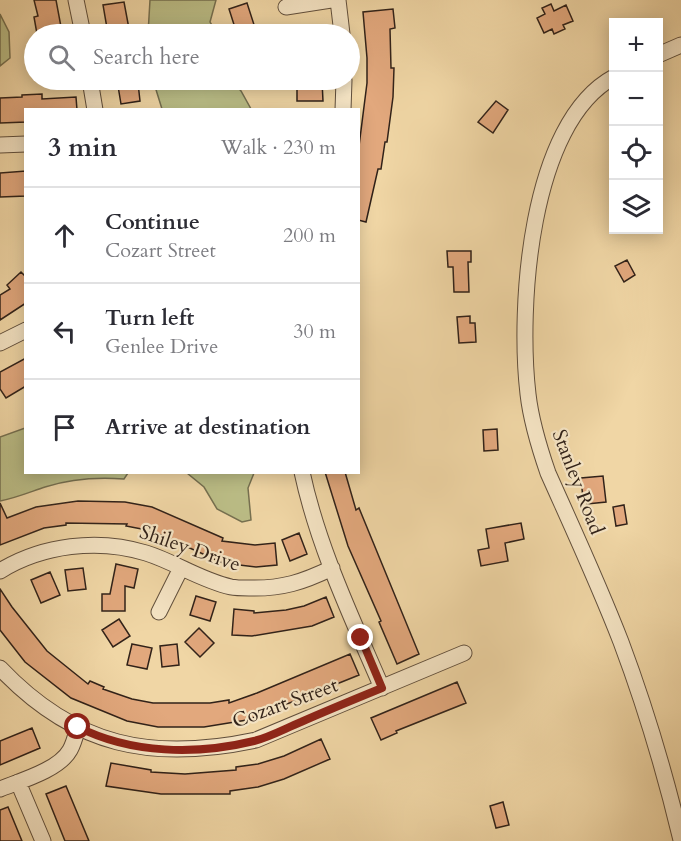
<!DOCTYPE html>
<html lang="en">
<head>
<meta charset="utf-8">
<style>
	body { margin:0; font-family:Cardo,serif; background:#f2f2f3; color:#2b2b33 }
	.controls { position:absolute; right:18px; top:18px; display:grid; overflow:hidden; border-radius:0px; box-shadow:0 3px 15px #0003 }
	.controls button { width:54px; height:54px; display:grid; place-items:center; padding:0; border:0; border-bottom:2px solid #e1e1e2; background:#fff; color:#2b2b33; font:30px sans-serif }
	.stop { position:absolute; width:18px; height:18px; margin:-14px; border:4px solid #8f2418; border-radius:50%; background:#fff }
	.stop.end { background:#8f2418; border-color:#fff; box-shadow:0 2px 6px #0008 }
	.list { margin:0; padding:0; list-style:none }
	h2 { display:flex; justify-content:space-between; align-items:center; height:78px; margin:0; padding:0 24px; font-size:26px }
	h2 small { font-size:20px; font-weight:400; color:#7c7c81 }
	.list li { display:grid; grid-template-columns:39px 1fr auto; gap:18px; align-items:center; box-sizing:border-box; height:96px; padding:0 24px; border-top:2px solid #e1e1e2 }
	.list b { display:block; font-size:22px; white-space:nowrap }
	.list p { margin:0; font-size:20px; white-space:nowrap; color:#7c7c81 }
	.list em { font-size:20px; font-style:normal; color:#7c7c81 }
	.icon { flex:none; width:33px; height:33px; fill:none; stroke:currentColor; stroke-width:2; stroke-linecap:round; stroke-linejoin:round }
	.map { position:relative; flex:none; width:681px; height:841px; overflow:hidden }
	.search { position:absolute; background:#fff; box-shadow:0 3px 15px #0003; left:24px; top:24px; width:336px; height:66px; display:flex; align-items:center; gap:15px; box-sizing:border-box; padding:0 21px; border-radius:33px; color:#7c7c81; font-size:22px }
	.panel { position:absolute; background:#fff; box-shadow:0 3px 15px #0003; left:24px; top:108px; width:336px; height:366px; border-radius:0px }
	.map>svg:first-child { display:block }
	.green { fill:#bbbd86; stroke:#767050; stroke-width:1.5 }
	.building { fill:#e2a87d; stroke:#312219; stroke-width:1.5 }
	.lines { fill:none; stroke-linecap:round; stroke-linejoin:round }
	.minor-casing { stroke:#614f3c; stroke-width:17 }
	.minor { stroke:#f5e4c4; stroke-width:15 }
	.route { stroke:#8f2418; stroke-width:8 }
	.labels { text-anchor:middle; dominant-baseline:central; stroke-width:4.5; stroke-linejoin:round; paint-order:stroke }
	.street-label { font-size:20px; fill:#312219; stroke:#f5e4c4 }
</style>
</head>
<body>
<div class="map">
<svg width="681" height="841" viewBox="0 0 681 841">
	<rect width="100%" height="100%" fill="#f0d6a5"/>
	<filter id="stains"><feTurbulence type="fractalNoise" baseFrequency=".00333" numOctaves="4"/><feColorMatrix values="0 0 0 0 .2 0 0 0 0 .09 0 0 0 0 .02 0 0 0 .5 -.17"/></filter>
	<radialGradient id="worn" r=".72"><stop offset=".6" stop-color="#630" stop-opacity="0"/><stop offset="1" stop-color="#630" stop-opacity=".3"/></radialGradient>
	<path class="green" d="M150,0H216L210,22L217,34H148Z
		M0,14L9,32L10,58L0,66Z
		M153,80H231L241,91L251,109H162Z
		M25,428L26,472L128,473L124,479C98,477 70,479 45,487C30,492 16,498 0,501V437Z
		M187,473H254L248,488L251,520L242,522L217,509L204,487Z"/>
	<path class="building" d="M34,0H56L62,32L37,34L34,17L38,16Z
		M124,2L130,34H108L103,5Z
		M247,3L257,34H237L229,9Z
		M551,4L554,11L566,5L573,21L563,25L565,29L554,34L552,29L544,33L537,18L545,14L542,8Z
		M393,9L395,28L390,29L391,68H394L393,97L387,142H385L381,169H378L366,222L358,220V154L367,83V58L363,12Z
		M297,81H322L323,101H297Z
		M138,83L140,101L121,104L118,86Z
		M42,94V99L76,97L77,110H26V122L0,123V98L22,97V95Z
		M496,101L508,110L493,133L478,122Z
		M26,171V196L0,197V173Z
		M447,251H471V262H468L469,292H454L453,267H448Z
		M627,260L635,275L624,282L615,266Z
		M21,272L26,277V303L0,320V295L10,289L7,285Z
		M470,316V323H475L476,342L459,343L457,317Z
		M26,358V386L6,398L0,389V372Z
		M497,429L498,450L484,451L483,430Z
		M325,472H345L356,510L359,508L419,654L397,664L379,622L381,621L348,546Z
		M603,476L606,502L587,504L586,498L583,499L581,478Z
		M78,501L125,502L152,507L223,538L222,541L255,545L275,543L277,565L256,567L223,563L152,531L126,526L127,524L66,523V525L44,528L0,545V503L7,518L36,507Z
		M624,505L627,524L616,526L613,507Z
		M521,523L524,539L505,543L508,561L481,566L478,550L489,548L486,529Z
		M299,533L307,554L290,561L282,540Z
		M116,564L138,569L134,588L125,586V611H102V594H110Z
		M83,568L86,589L68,591L65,570Z
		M50,572L60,595L41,603L31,580Z
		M0,589L12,607L47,651L88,684L90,681L104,687L103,689L132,699L153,703H210L229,700V703L257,693L350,654L359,675L247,720L204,727H158L127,721L71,698L25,662L0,630Z
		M196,596L216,602L210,621L190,615Z
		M326,597L334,617L312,626L252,636L232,635L234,609L254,611V613L286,610L304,606Z
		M119,619L130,636L113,647L102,630Z
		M199,628L214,643L200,657L185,642Z
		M132,644L152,648L147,669L127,665Z
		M177,644L179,665L162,667L160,646Z
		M457,682L466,703L396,731L397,733L381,740L371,718Z
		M32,728L40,748L0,765V741Z
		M321,739L330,759L284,779L258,787L230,791V794H161L106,786L111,763L151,770V772L185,774L236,770V767L258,764L284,756Z
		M66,786L89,841H65L46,794Z
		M503,802L509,825L496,828L490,806Z
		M8,807L22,841H0V810Z"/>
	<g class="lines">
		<g class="minor-casing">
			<path id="minor" d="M76,0L83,34
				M338,0L342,34
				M286,7L331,0
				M658,55L681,45
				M614,77C529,123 518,308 528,394C531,421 539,447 548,473C573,529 599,585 621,642C645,706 665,773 681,840
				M90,80L95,110
				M343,110L344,80
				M0,145L26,144
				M0,343L26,330
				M302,472C318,547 352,618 382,688
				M0,571C42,545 98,538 146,553C175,562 200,580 231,587C236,588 243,588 249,588C282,589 303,582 332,568
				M159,612L181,568
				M0,668C75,747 152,762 256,740L464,653
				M18,782L43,841
				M0,789C20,781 59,770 70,750C74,743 76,734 78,727"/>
		</g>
		<use href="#minor" class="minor"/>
	</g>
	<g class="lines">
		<path class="route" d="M78,727C131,754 197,755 254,741C270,737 286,728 301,722C328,710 355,699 382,688L361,638"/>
	</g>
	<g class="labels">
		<g class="street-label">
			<text transform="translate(578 482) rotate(69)">Stanley Road</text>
			<text transform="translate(190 548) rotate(19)">Shiley Drive</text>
			<text transform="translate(285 703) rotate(-20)">Cozart Street</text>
		</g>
	</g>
	<rect width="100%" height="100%" filter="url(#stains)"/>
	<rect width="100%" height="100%" fill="url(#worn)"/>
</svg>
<div class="controls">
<button>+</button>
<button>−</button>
<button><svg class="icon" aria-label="locate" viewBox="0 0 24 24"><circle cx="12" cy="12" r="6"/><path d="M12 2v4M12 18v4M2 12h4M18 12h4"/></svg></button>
<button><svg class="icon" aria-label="layers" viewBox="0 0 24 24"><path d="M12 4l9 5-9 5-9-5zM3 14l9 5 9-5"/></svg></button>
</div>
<div class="stop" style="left:78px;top:727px"></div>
<div class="stop end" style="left:361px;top:638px"></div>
<div class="search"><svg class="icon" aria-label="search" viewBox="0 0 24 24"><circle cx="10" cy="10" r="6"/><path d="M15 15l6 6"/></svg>Search here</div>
<section class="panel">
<h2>3 min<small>Walk · 230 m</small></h2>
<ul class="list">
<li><svg class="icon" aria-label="ahead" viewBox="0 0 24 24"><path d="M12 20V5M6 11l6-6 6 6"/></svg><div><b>Continue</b><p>Cozart Street</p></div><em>200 m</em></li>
<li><svg class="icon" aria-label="left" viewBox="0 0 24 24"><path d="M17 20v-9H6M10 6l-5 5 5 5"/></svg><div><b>Turn left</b><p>Genlee Drive</p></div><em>30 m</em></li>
<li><svg class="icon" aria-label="arrive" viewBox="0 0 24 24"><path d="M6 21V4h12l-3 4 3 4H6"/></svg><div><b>Arrive at destination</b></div></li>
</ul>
</section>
</div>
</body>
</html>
